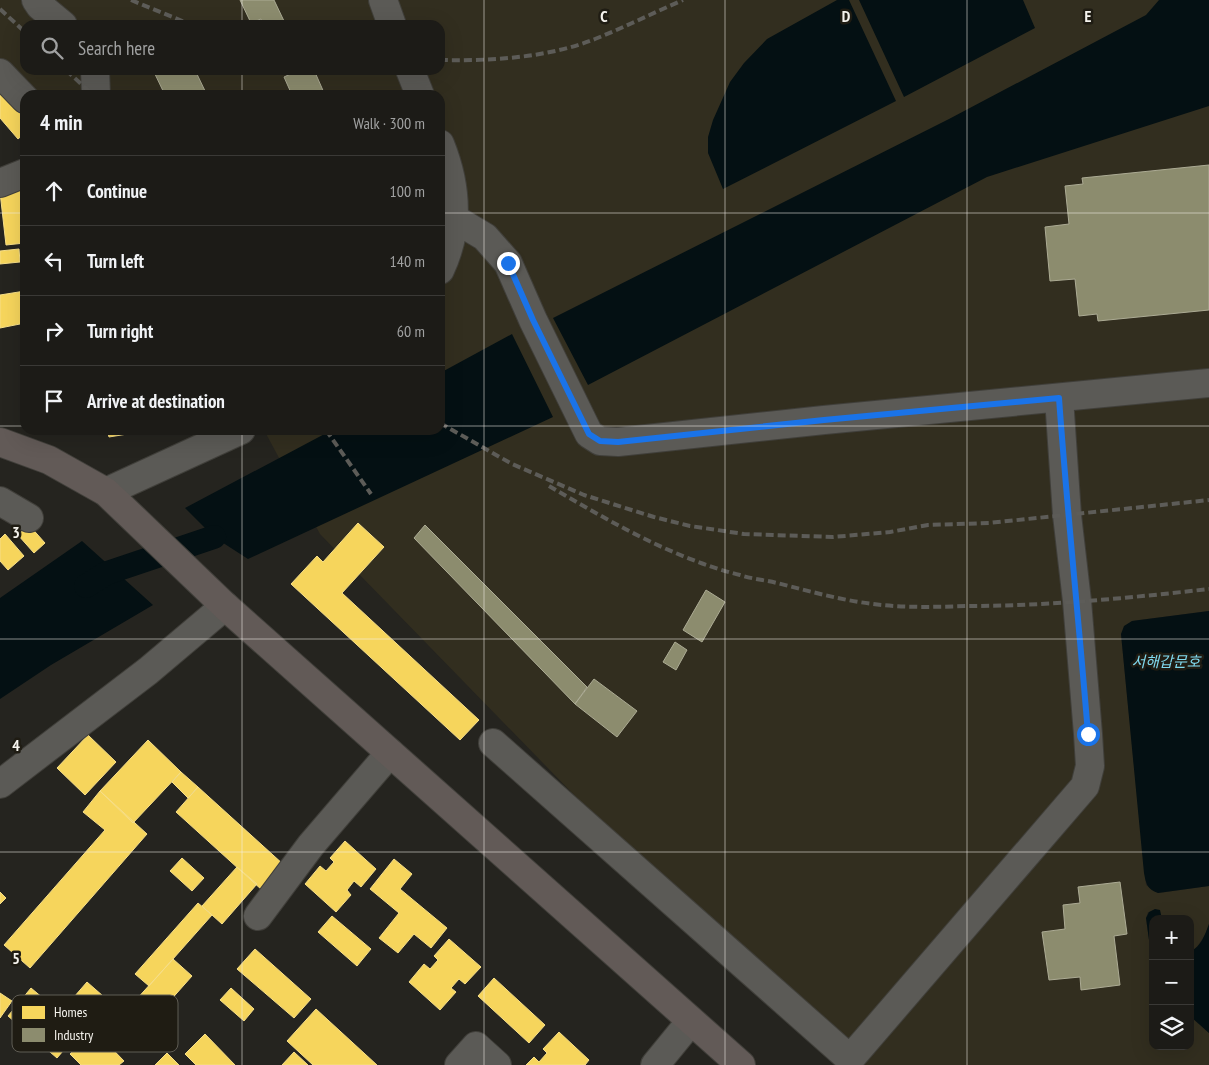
<!DOCTYPE html>
<html lang="en">
<head>
<meta charset="utf-8">
<style>
	body { margin:0; font-family:"PT Sans Narrow","Noto Sans KR",sans-serif; background:#252420; color:#f1f3f6 }
	.controls { position:absolute; right:15px; bottom:15px; display:grid; overflow:hidden; border-radius:10px; box-shadow:0 5px 20px #0002 }
	.controls button { width:45px; height:45px; display:grid; place-items:center; padding:0; border:0; border-bottom:1px solid #3a3936; background:#1c1b17; color:#f1f3f6; font:25px sans-serif }
	.stop { position:absolute; width:15px; height:15px; margin:-11px; border:4px solid #1a73e8; border-radius:50%; background:#fff }
	.stop.end { background:#1a73e8; border-color:#fff; box-shadow:0 1px 5px #0008 }
	.list { margin:0; padding:0; list-style:none }
	h2 { display:flex; justify-content:space-between; align-items:center; height:65px; margin:0; padding:0 20px; font-size:21px }
	h2 small { font-size:16px; font-weight:400; color:#a0a1a1 }
	.list li { display:grid; grid-template-columns:32px 1fr auto; gap:15px; align-items:center; box-sizing:border-box; height:70px; padding:0 20px; border-top:1px solid #3a3936 }
	.list b { display:block; font-size:19px; white-space:nowrap }
	.list em { font-size:16px; font-style:normal; color:#a0a1a1 }
	.icon { flex:none; width:28px; height:28px; fill:none; stroke:currentColor; stroke-width:2; stroke-linecap:round; stroke-linejoin:round }
	.map { position:relative; flex:none; width:1209px; height:1065px; overflow:hidden }
	.search { position:absolute; background:#1c1b17; box-shadow:0 5px 20px #0002; left:20px; top:20px; width:425px; height:55px; display:flex; align-items:center; gap:12px; box-sizing:border-box; padding:0 18px; border-radius:15px; color:#a0a1a1; font-size:19px }
	.panel { position:absolute; background:#1c1b17; box-shadow:0 5px 20px #0002; left:20px; top:90px; width:425px; height:345px; border-radius:15px }
	.map>svg:first-child { display:block }
	.built { fill:#322e1f; fill-rule:evenodd }
	.water { fill:#041013 }
	.homes { fill:#f6d55c; stroke:#f6de88 }
	.industry { fill:#8c8c6e; stroke:#acab94 }
	.lines { fill:none; stroke-linecap:round; stroke-linejoin:round }
	.canal { stroke:#041013; stroke-width:24 }
	.minor-casing { stroke:#403f3a; stroke-width:30 }
	.major-casing { stroke:#403f3a; stroke-width:30 }
	.minor { stroke:#5b5a56; stroke-width:28 }
	.major { stroke:#625a57; stroke-width:28 }
	.rail { stroke:#5d5c58; stroke-width:4; stroke-dasharray:8 4; stroke-linecap:butt }
	.route { stroke:#1a73e8; stroke-width:6 }
	.grid { fill:none; stroke:#f5f3ed; stroke-width:1; stroke-opacity:0.55 }
	.labels { text-anchor:middle; dominant-baseline:central; stroke-width:5; stroke-linejoin:round; paint-order:stroke }
	.water-label { font-size:15px; font-style:italic; fill:#80d9ee; stroke:#1f1c13 }
	.key { fill:#1f1c13; stroke:#5f5c54; stroke-width:1 }
	.key-label { font-size:14px; fill:#f5f3ed }
	.grid-label { font-size:16px; text-anchor:middle; font-weight:bold; fill:#f5f3ed; stroke:#1f1c13; stroke-width:5; stroke-linejoin:round; paint-order:stroke }
</style>
</head>
<body>
<div class="map">
<svg width="1209" height="1065" viewBox="0 0 1209 1065">
	<rect width="100%" height="100%" fill="#25241f"/>
	<path class="built" d="M0,0H1209V611L1132,621L1121,634L1146,885L1158,893L1209,886V924L1205,935L1196,949L1190,952V919H1162L1161,915L1148,912L1146,918L1153,969V1046H1190V1016L1209,1033V1065H837L320,534L264,430H440V95H25V113L0,93ZM25,25H440V70H25Z"/>
	<path class="water" d="M837,0H849L896,101L723,189L708,153V137L713,120L730,82L744,63L767,39Z
		M859,0H1023L1035,28L904,97Z
		M1159,0H1209V106L987,177L588,385L553,318L949,119L1146,15Z
		M512,334L553,417L248,559L214,537L185,508L332,430H440V373Z
		M82,541L153,605L51,665L0,699V598Z
		M1209,611V886L1158,893C1147,889 1146,884 1144,873L1121,634L1124,626L1132,621Z
		M1155,909L1160,910L1162,919H1153V969L1146,918L1149,912Z
		M1209,924V1033L1190,1016V952C1201,946 1205,935 1209,924Z"/>
	<path class="homes" d="M0,90L25,119V133L18,139L0,118Z
		M25,189V243L6,245L0,192Z
		M19,249L20,262L0,264V251Z
		M25,291V323L0,328V295Z
		M107,430H152L109,437Z
		M358,523L384,547L342,593L479,720L460,740L291,584L317,556L323,562Z
		M29,525L45,543L34,553L18,535Z
		M5,534L24,556L8,570L0,561V539Z
		M88,735L116,762L85,795L57,768Z
		M148,740L181,772L133,823L100,791Z
		M181,772L198,787L188,798L172,782Z
		M198,787L284,865L262,890L176,812Z
		M100,791L147,834L30,968L4,945L105,830L83,812Z
		M345,841L376,869L361,887L354,881L347,890L351,895L336,912L305,884L320,866L326,871L334,862L330,858Z
		M182,858L204,878L192,891L170,871Z
		M394,859L412,874L400,889L447,928L431,948L414,934L398,953L379,938L399,913L370,889Z
		M237,867L257,884L222,924L202,906Z
		M0,892L6,898L0,904Z
		M198,903L212,915L149,986L135,974Z
		M332,916L371,949L357,966L318,932Z
		M449,939L481,967L465,984L459,979L451,988L456,992L440,1010L409,982L424,964L430,969L438,960L434,956Z
		M255,949L311,999L294,1018L237,969Z
		M173,959L192,976L145,1029L125,1012Z
		M494,978L545,1025L529,1043L478,996Z
		M87,982L111,1003L98,1018L74,997Z
		M31,988L81,1030L57,1058L8,1016Z
		M231,988L254,1009L244,1021L220,1000Z
		M0,993L12,1001L0,1018Z
		M316,1009L377,1065H313L287,1041Z
		M94,1030L124,1061L119,1065H81L70,1054Z
		M559,1032L589,1060L585,1065H526L534,1057L539,1062L547,1053L543,1049Z
		M205,1034L235,1065H196L185,1054Z
		M294,1052L308,1065H282Z
		M167,1053L179,1065H155Z"/>
	<path class="industry" d="M240,0H274L284,21L276,25H263L261,19L251,23Z
		M153,70H195L207,95H165Z
		M299,70H314L325,95H292L284,77Z
		M1209,165V310L1098,321L1097,314L1079,316L1075,279L1050,281L1045,227L1069,224L1065,186L1083,184L1082,178Z
		M425,525L587,687L575,704L414,538Z
		M706,590L725,602L702,642L683,630Z
		M675,642L687,650L676,670L663,662Z
		M594,679L637,711L617,737L575,704Z
		M1120,882L1127,934L1114,936L1120,985L1081,990L1080,977L1049,980L1042,932L1065,929L1063,905L1080,903L1078,887Z"/>
	<g class="lines">
		<path class="canal" d="M86,586L107,573L214,537"/>
		<g class="minor-casing">
			<path id="minor" d="M36,0L40,6L63,25
				M383,0L392,25
				M95,70L96,95
				M410,70L420,95
				M0,73L25,99
				M440,144C457,186 460,228 440,270
				M0,183L25,173
				M455,219L485,237L508,263L533,320L589,434L600,441L618,442L824,420L1209,383
				M106,492L241,430
				M0,501L29,518
				M493,743L850,1059L1085,786L1090,766L1088,734L1077,601L1067,515L1059,398
				M0,784L148,671L225,606
				M258,916L311,845L390,753
				M459,1065L476,1046L497,1065
				M655,1065L691,1021"/>
		</g>
		<g class="major-casing">
			<path id="major" d="M0,442L49,460L106,492L225,606L741,1065"/>
		</g>
		<use href="#minor" class="minor"/>
		<use href="#major" class="major"/>
		<path class="rail" d="M131,0L192,25
			M0,9L25,32
			M440,60C491,61 547,58 595,39C625,27 653,13 683,0
			M66,70L93,95
			M440,423L512,464L584,495L654,517L690,526L744,534L833,537L890,532L928,525L989,523L1209,500
			M326,430L371,494
			M549,486C609,521 672,558 740,575C752,579 765,580 777,583C809,591 840,600 873,604C904,608 936,607 968,606C1048,606 1129,598 1209,589"/>
	</g>
	<g class="lines">
		<path class="route" d="M508,263L533,320L589,434L600,441L618,442L824,420L1059,398C1067,510 1079,622 1088,734"/>
	</g>
	<path class="grid" d="M242,0V25M484,0V1065M725,0V1065M967,0V1065M242,70V95M0,213H25M440,213H1209M0,426H25M440,426H1209M242,430V1065M0,639H1209M0,852H1209"/>
	<g class="labels">
		<g class="water-label">
			<text x="1166" y="661">서해갑문호</text>
		</g>
	</g>
	<rect x="12" y="995" width="166" height="57" rx="8" class="key"/>
	<rect x="22" y="1006" width="23" height="13" fill="#f6d55c"/>
	<rect x="22" y="1028" width="23" height="14" fill="#8c8c6e"/>
	<g class="key-label">
		<text x="54" y="1017">Homes</text>
		<text x="54" y="1040">Industry</text>
	</g>
	<g class="grid-label">
		<text x="604" y="22">C</text>
		<text x="846" y="22">D</text>
		<text x="1088" y="22">E</text>
		<text x="16" y="538">3</text>
		<text x="16" y="751">4</text>
		<text x="16" y="964">5</text>
	</g>
</svg>
<div class="controls">
<button>+</button>
<button>−</button>
<button><svg class="icon" aria-label="layers" viewBox="0 0 24 24"><path d="M12 4l9 5-9 5-9-5zM3 14l9 5 9-5"/></svg></button>
</div>
<div class="stop" style="left:1088px;top:734px"></div>
<div class="stop end" style="left:508px;top:263px"></div>
<div class="search"><svg class="icon" aria-label="search" viewBox="0 0 24 24"><circle cx="10" cy="10" r="6"/><path d="M15 15l6 6"/></svg>Search here</div>
<section class="panel">
<h2>4 min<small>Walk · 300 m</small></h2>
<ul class="list">
<li><svg class="icon" aria-label="ahead" viewBox="0 0 24 24"><path d="M12 20V5M6 11l6-6 6 6"/></svg><div><b>Continue</b></div><em>100 m</em></li>
<li><svg class="icon" aria-label="left" viewBox="0 0 24 24"><path d="M17 20v-9H6M10 6l-5 5 5 5"/></svg><div><b>Turn left</b></div><em>140 m</em></li>
<li><svg class="icon" aria-label="right" viewBox="0 0 24 24"><path d="M7 20v-9h11M14 6l5 5-5 5"/></svg><div><b>Turn right</b></div><em>60 m</em></li>
<li><svg class="icon" aria-label="arrive" viewBox="0 0 24 24"><path d="M6 21V4h12l-3 4 3 4H6"/></svg><div><b>Arrive at destination</b></div></li>
</ul>
</section>
</div>
</body>
</html>
